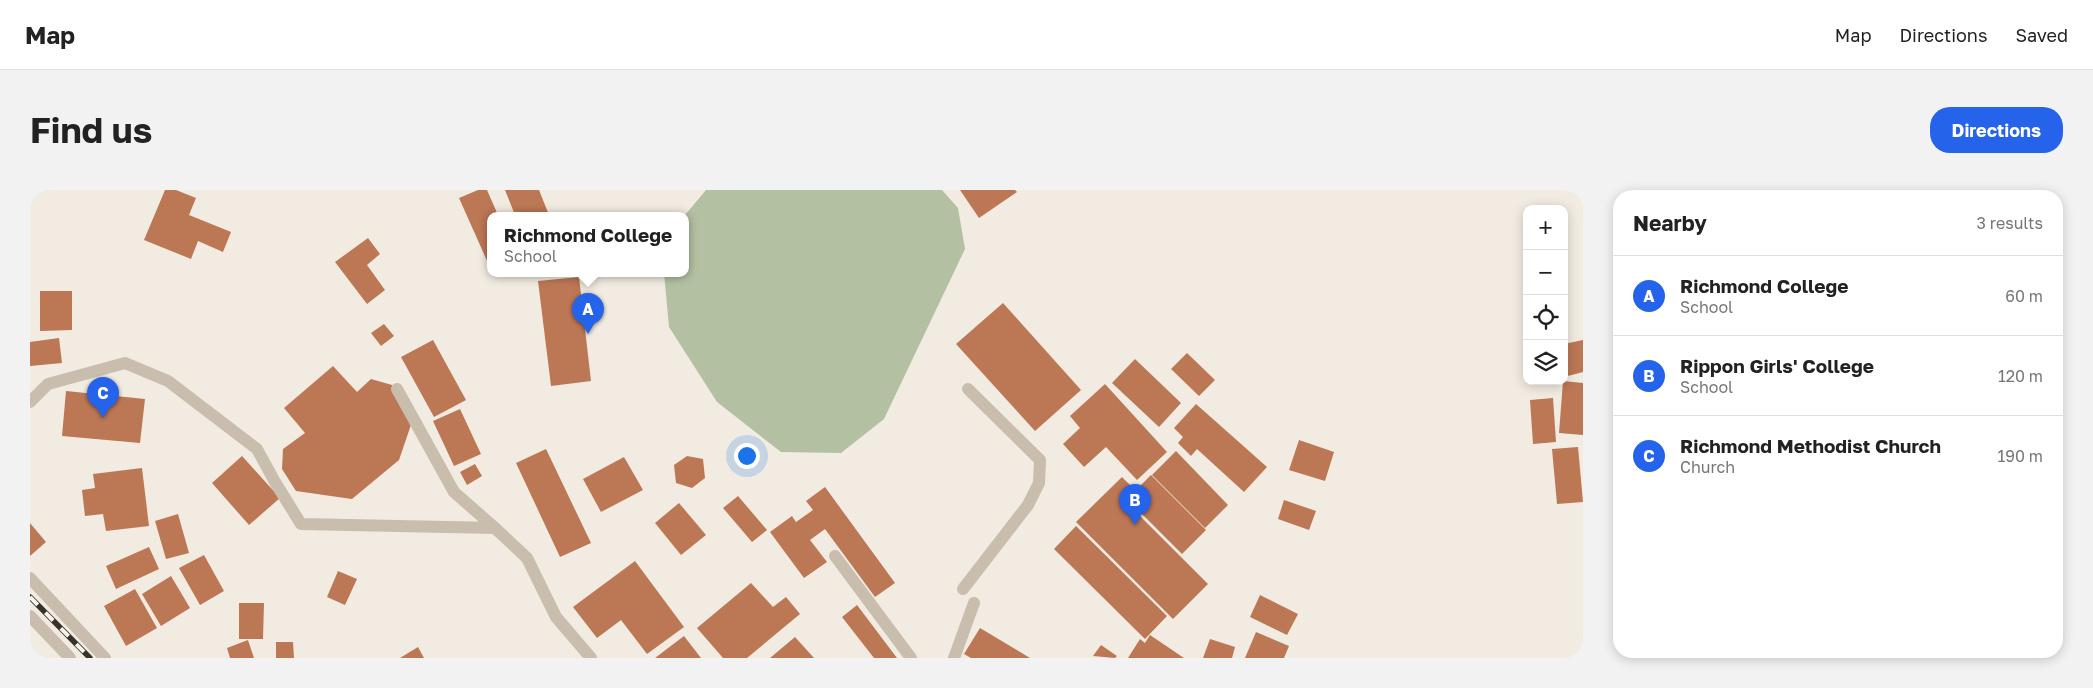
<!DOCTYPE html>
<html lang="en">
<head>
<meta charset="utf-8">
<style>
	body { margin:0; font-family:"Golos Text",sans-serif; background:#f2f2f2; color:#222 }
	.controls { position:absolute; right:15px; top:15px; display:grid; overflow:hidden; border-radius:10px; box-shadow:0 2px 12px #0003 }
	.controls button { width:45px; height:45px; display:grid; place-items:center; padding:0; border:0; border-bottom:1px solid #e0e0e0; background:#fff; color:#222; font:25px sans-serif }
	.you { position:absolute; left:716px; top:265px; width:18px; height:18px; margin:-12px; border:4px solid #fff; border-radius:50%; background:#1a73e8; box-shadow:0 0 0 8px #1a73e833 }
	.badge { display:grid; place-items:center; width:32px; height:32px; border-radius:50%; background:#2563eb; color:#fff; font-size:16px; font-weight:700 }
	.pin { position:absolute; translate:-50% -41px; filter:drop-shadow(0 1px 2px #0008) }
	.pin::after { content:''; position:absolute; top:26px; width:18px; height:15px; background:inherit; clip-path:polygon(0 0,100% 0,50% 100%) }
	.popup { position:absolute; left:457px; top:22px; width:202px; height:65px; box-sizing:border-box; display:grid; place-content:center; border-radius:10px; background:#fff; filter:drop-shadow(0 1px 4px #0005); font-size:16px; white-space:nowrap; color:#767676 }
	.popup b { font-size:19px; color:#222 }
	.popup::after { content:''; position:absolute; left:50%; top:100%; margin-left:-10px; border:10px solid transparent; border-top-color:#fff }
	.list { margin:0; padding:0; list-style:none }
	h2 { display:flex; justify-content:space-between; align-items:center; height:65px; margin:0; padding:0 20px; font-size:21px }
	h2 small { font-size:16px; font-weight:400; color:#767676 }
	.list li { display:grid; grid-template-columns:32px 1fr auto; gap:15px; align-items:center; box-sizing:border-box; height:80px; padding:0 20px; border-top:1px solid #e0e0e0 }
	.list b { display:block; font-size:19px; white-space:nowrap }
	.list p { margin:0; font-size:16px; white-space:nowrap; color:#767676 }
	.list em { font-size:16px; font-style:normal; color:#767676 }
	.icon { flex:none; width:28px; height:28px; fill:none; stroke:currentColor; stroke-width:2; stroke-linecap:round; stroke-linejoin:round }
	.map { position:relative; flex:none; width:1553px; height:468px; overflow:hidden; border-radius:20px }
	header { display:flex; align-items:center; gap:30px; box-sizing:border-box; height:70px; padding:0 25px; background:#fff; border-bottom:1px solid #e0e0e0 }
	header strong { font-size:24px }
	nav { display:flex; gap:28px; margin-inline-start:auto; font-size:18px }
	.intro { display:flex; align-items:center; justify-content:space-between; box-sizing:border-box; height:120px; padding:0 30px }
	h1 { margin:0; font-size:35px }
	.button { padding:12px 22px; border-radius:20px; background:#2563eb; color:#fff; font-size:18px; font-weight:700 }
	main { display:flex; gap:30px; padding:0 30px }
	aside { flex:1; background:#fff; border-radius:20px; box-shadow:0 2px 12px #0003 }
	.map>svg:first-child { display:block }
	.green { fill:#b3c0a2 }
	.building { fill:#bc7755 }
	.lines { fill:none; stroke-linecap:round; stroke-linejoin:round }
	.lane { stroke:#c9bdae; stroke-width:12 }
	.street { stroke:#c9bdae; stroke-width:12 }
	.rail-casing { stroke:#38312c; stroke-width:5.5 }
	.rail { stroke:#f9f5ee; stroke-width:4; stroke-dasharray:11; stroke-linecap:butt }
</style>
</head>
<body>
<header>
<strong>Map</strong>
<nav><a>Map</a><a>Directions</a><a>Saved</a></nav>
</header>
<div class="intro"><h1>Find us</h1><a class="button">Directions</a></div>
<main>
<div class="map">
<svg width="1553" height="468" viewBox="0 0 1553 468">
	<rect width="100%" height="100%" fill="#f2ebe1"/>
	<path class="green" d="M676,0H912L928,18L935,59L854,229L811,263L751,262L687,212L639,137L634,83H656L655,25Z"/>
	<path class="building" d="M135,0H146L166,8L159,25L201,42L193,62L168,51L161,69L114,50Z
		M448,0H457L468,25H460V72L458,73L429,8Z
		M475,0H509L519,25H485Z
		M930,0H985L987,2L949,28Z
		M338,48L350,64L337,75L355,100L337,114L305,72Z
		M549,87L561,191L521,196L508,91Z
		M10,101H42V140L10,141Z
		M973,113L1051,200L1005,241L926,154Z
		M354,134L364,146L351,156L341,143Z
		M29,148L32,173L0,176V152Z
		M403,150L436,210L404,227L371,167Z
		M1553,150V182L1534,187V154Z
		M1157,163L1185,190L1169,206L1141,179Z
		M1105,169L1151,213L1129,237L1082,193Z
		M303,176L327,202L341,189L362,195L383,229L369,270L322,309L266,301L252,279L253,259L275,243L254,218Z
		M1533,191L1553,193V245L1529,243Z
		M1075,194L1137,262L1107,290L1076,257L1054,277L1033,254L1050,238L1040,226Z
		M36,201L115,209L110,253L32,246Z
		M1523,208L1526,252L1503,254L1500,210Z
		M1166,214L1237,277L1214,302L1167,259L1161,266L1148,253L1153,247L1144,238Z
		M430,219L451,264L424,276L403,231Z
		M1269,250L1304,262L1295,291L1259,280Z
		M1548,257L1553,312L1527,314L1522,259Z
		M516,259L561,353L530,367L486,273Z
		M1146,261L1198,315L1175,338L1122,285Z
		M212,266L250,308L219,335L182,293Z
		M657,266L673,269L675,288L662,298L646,293L644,275Z
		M594,267L613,300L571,322L553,289Z
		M445,274L452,286L437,295L430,282Z
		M112,278L119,336L76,341L73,324L55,326L52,300L65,298L63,284Z
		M1121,285L1176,340L1152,364L1097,309Z
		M1092,287L1104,299L1094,310L1178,394L1143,429L1046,332Z
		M795,297L865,393L845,407L795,339L780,350L797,372L774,388L740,342L762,326L766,332L783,320L776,311Z
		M708,306L737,340L722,352L693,318Z
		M1254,310L1286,321L1279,340L1248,329Z
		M649,313L676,345L651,365L625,333Z
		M148,324L159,363L136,369L125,331Z
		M0,333L16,352L0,366Z
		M1046,336L1137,426L1115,449L1024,359Z
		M119,357L129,379L86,399L76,376Z
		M174,365L194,401L170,415L149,378Z
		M605,371L654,437L617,464L591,430L567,448L543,417Z
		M308,381L327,389L315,415L297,407Z
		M141,386L160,418L131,436L112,404Z
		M721,393L743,417L756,407L770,424L717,468H693L667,438Z
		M105,399L127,438L96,456L74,416Z
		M1230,405L1268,424L1257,445L1220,427Z
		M209,413H234L233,449H209Z
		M827,415L867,468H844L812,427Z
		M950,438L1000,468H941L934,464Z
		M1226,442L1259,456L1254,468H1215Z
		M1120,445L1154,468H1098L1110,449L1115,453Z
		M654,446L671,468H625Z
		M765,447L784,468H740Z
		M1180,449L1205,457L1202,468H1173Z
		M218,450L224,468H200L197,458Z
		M246,452H263L264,468H246Z
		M1071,455L1087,466L1085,468L1063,466Z
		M388,457L394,468H370Z"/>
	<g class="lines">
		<path class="lane" d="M367,199L424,302L465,338
			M805,366L881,468
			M933,399L998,315L1009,293L1010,270L938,199
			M924,468L944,413"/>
		<path class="street" d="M0,212L18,194L95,173L138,191L227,259L245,292L271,334L465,338L497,368L526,427L561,468
			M0,388L75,468
			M0,426L40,468"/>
		<g class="rail-casing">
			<path id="rail" d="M0,407L60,468"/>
		</g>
		<use href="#rail" class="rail"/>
	</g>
</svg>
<div class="controls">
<button>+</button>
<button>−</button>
<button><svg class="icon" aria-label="locate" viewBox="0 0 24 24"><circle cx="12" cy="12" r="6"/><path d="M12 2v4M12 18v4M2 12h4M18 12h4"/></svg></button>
<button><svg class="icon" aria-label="layers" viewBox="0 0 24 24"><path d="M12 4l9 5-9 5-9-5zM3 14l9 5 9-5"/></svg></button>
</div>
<div class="you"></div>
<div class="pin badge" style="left:558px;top:144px">A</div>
<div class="popup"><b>Richmond College</b>School</div>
<div class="pin badge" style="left:1105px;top:335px">B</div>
<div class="pin badge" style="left:73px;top:228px">C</div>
</div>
<aside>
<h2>Nearby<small>3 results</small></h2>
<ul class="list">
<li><span class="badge">A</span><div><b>Richmond College</b><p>School</p></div><em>60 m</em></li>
<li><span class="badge">B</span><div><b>Rippon Girls' College</b><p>School</p></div><em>120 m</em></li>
<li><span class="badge">C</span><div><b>Richmond Methodist Church</b><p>Church</p></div><em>190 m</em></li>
</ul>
</aside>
</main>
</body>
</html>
